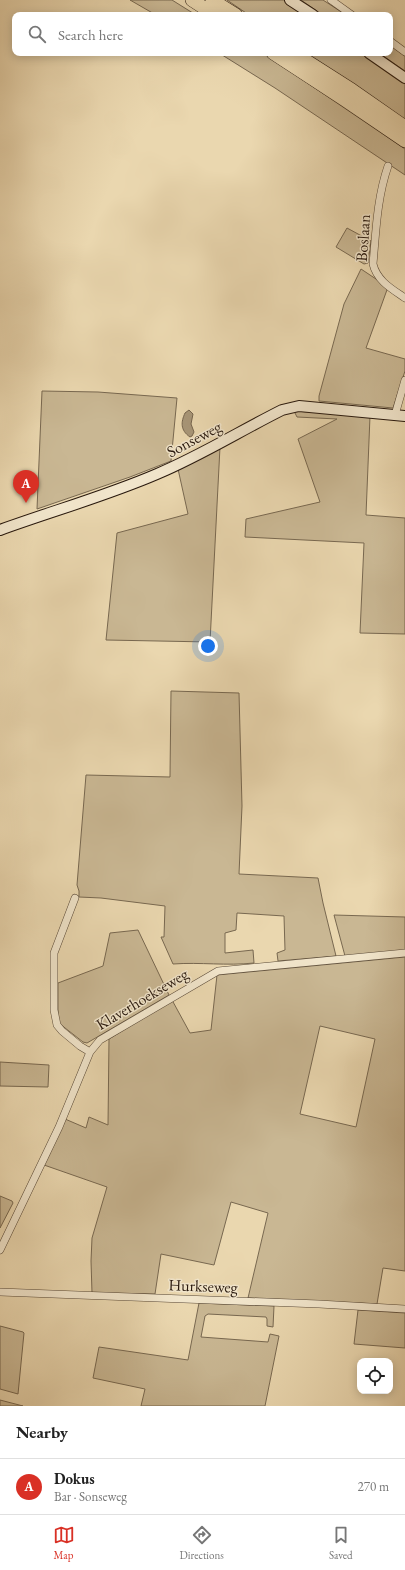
<!DOCTYPE html>
<html lang="en">
<head>
<meta charset="utf-8">
<style>
	body { margin:0; font-family:"EB Garamond",serif; background:#f2f2f2; color:#222 }
	.controls { position:absolute; right:12px; bottom:12px; display:grid; overflow:hidden; border-radius:8px; box-shadow:0 2px 10px #0003 }
	.controls button { width:36px; height:36px; display:grid; place-items:center; padding:0; border:0; border-bottom:1px solid #e0e0e0; background:#fff; color:#222; font:20px sans-serif }
	.you { position:absolute; left:208px; top:646px; width:14px; height:14px; margin:-10px; border:3px solid #fff; border-radius:50%; background:#1a73e8; box-shadow:0 0 0 6px #1a73e833 }
	.badge { display:grid; place-items:center; width:26px; height:26px; border-radius:50%; background:#d93025; color:#fff; font-size:13px; font-weight:700 }
	.pin { position:absolute; translate:-50% -33px; filter:drop-shadow(0 1px 2px #0008) }
	.pin::after { content:''; position:absolute; top:21px; width:14px; height:12px; background:inherit; clip-path:polygon(0 0,100% 0,50% 100%) }
	.list { margin:0; padding:0; list-style:none }
	h2 { display:flex; justify-content:space-between; align-items:center; height:52px; margin:0; padding:0 16px; font-size:17px }
	h2 small { font-size:13px; font-weight:400; color:#767676 }
	.list li { display:grid; grid-template-columns:26px 1fr auto; gap:12px; align-items:center; box-sizing:border-box; height:56px; padding:0 16px; border-top:1px solid #e0e0e0 }
	.list b { display:block; font-size:15px; white-space:nowrap }
	.list p { margin:0; font-size:13px; white-space:nowrap; color:#767676 }
	.list em { font-size:13px; font-style:normal; color:#767676 }
	.icon { flex:none; width:22px; height:22px; fill:none; stroke:currentColor; stroke-width:2; stroke-linecap:round; stroke-linejoin:round }
	.map { position:relative; flex:none; width:405px; height:1406px; overflow:hidden }
	.search { position:absolute; background:#fff; box-shadow:0 2px 10px #0003; left:12px; right:12px; top:12px; height:44px; display:flex; align-items:center; gap:10px; box-sizing:border-box; padding:0 14px; border-radius:8px; color:#767676; font-size:15px }
	.sheet { height:108px; background:#fff }
	nav { display:flex; justify-content:space-around; align-items:center; box-sizing:border-box; height:56px; border-top:1px solid #e0e0e0; background:#fff; font-size:11px; color:#767676 }
	nav a { display:grid; justify-items:center; gap:2px }
	nav .on { color:#d93025 }
	.map>svg:first-child { display:block }
	.green { fill:#c9b793; stroke:#786850; fill-rule:evenodd }
	.water { fill:#a89678; stroke:#75644d }
	.lines { fill:none; stroke-linecap:round; stroke-linejoin:round }
	.minor-casing { stroke:#584836; stroke-width:8 }
	.secondary-casing { stroke:#28180d; stroke-width:12 }
	.motorway-casing { stroke:#28180d; stroke-width:14 }
	.minor { stroke:#f1e5cb; stroke-width:7 }
	.secondary { stroke:#f1e5cb; stroke-width:10 }
	.motorway { stroke:#ead7af; stroke-width:13 }
	.labels { text-anchor:middle; dominant-baseline:central; stroke-width:3; stroke-linejoin:round; paint-order:stroke }
	.street-label { font-size:16px; fill:#28180d; stroke:#f1e5cb }
</style>
</head>
<body>
<div class="map">
<svg width="405" height="1406" viewBox="0 0 405 1406">
	<rect width="100%" height="100%" fill="#ead7af"/>
	<filter id="stains"><feTurbulence type="fractalNoise" baseFrequency=".005" numOctaves="4"/><feColorMatrix values="0 0 0 0 .2 0 0 0 0 .09 0 0 0 0 .02 0 0 0 .5 -.17"/></filter>
	<radialGradient id="worn" r=".72"><stop offset=".6" stop-color="#630" stop-opacity="0"/><stop offset="1" stop-color="#630" stop-opacity=".3"/></radialGradient>
	<path class="green" d="M130,0H172L196,15H156Z
		M227,0H285L308,15H249Z
		M301,0H323L346,15H323Z
		M390,45L405,56V71L379,53H390Z
		M219,53H262L269,57L405,149V175L275,88Z
		M305,53H363L405,83V120Z
		M347,228L371,241L368,263L364,264L336,247Z
		M361,269L388,287L366,348L405,359V371L393,408L319,401V396L344,304Z
		M42,391L98,392L177,398L171,461L130,477L37,509Z
		M294,411L370,416L366,515L405,518V634L360,633L364,543L245,537L246,519L320,502L298,439L337,419L297,417Z
		M220,447L210,642L106,640L117,533L188,514L178,469Z
		M171,691L239,693L242,806L239,874L318,878L323,903L336,956L278,961L277,953L285,950L284,916L237,913L236,930L225,933V953L253,950L254,963C227,966 200,962 173,964L161,937H164L165,906L101,898L79,897V891L77,885L86,775L170,777Z
		M334,915L405,917V951L345,956Z
		M138,930L169,995L87,1043L83,1042L60,1024L58,1018V983L103,966L110,933Z
		M405,957V1271L383,1268L377,1304L248,1298L268,1213L231,1202L214,1265L161,1254L155,1294L92,1293L91,1261L92,1238L107,1187L44,1165L65,1119L86,1128L89,1117L108,1125L109,1039L172,1000L190,1033L211,1030L217,975ZM320,1026L375,1039L356,1127L300,1114Z
		M0,1062L49,1065L48,1087L0,1086Z
		M0,1196L12,1201L13,1203L0,1228Z
		M199,1303L274,1306L273,1327L267,1326V1319L266,1317L208,1314L205,1316L201,1337L268,1342L270,1334L279,1336L265,1406H141L145,1389L93,1378L99,1347L188,1360Z
		M358,1310L405,1313V1348L354,1344Z
		M0,1326L23,1332L24,1333L18,1394L0,1389Z
		M0,1400L23,1406H0Z"/>
	<path class="water" d="M189,410L193,414L191,424L194,432L192,436L190,437C180,430 181,422 185,413Z"/>
	<g class="lines">
		<g class="minor-casing">
			<path id="minor" d="M331,0L352,15
				M390,41L405,52
				M388,166C377,198 376,231 373,264C377,281 392,289 405,298
				M395,415L405,380
				M75,898L54,953V1010L57,1025L62,1031L80,1046L90,1052
				M0,1250L59,1127L90,1052L100,1040L218,971L405,953
				M0,1292L319,1304L405,1309"/>
		</g>
		<g class="secondary-casing">
			<path id="secondary" d="M290,0L313,15
				M369,53L405,78
				M0,530C52,511 106,496 157,474C200,456 240,431 282,410L299,406L405,416"/>
		</g>
		<g class="motorway-casing">
			<path id="motorway" d="M192,0L215,15
				M212,0L236,15
				M273,53L345,100L405,141
				M294,53L352,90L405,127"/>
		</g>
		<use href="#minor" class="minor"/>
		<use href="#secondary" class="secondary"/>
		<use href="#motorway" class="motorway"/>
	</g>
	<g class="labels">
		<g class="street-label">
			<text transform="translate(363 238) rotate(-86)">Boslaan</text>
			<text transform="translate(194 439) rotate(-28)">Sonseweg</text>
			<text transform="translate(142 999) rotate(-31)">Klaverhoekseweg</text>
			<text transform="translate(203 1286) rotate(2)">Hurkseweg</text>
		</g>
	</g>
	<rect width="100%" height="100%" filter="url(#stains)"/>
	<rect width="100%" height="100%" fill="url(#worn)"/>
</svg>
<div class="controls">
<button><svg class="icon" aria-label="locate" viewBox="0 0 24 24"><circle cx="12" cy="12" r="6"/><path d="M12 2v4M12 18v4M2 12h4M18 12h4"/></svg></button>
</div>
<div class="you"></div>
<div class="pin badge" style="left:26px;top:503px">A</div>
<div class="search"><svg class="icon" aria-label="search" viewBox="0 0 24 24"><circle cx="10" cy="10" r="6"/><path d="M15 15l6 6"/></svg>Search here</div>
</div>
<section class="sheet">
<h2>Nearby<small></small></h2>
<ul class="list">
<li><span class="badge">A</span><div><b>Dokus</b><p>Bar · Sonseweg</p></div><em>270 m</em></li>
</ul>
</section>
<nav>
<a class="on"><svg class="icon" aria-label="map" viewBox="0 0 24 24"><path d="M3 6l6-2 6 2 6-2v14l-6 2-6-2-6 2zM9 4v14M15 6v14"/></svg>Map</a>
<a><svg class="icon" aria-label="directions" viewBox="0 0 24 24"><path d="M12 3l9 9-9 9-9-9zM9 14v-3h6M13 9l2 2-2 2"/></svg>Directions</a>
<a><svg class="icon" aria-label="saved" viewBox="0 0 24 24"><path d="M7 4h10v16l-5-4-5 4z"/></svg>Saved</a>
</nav>
</body>
</html>
